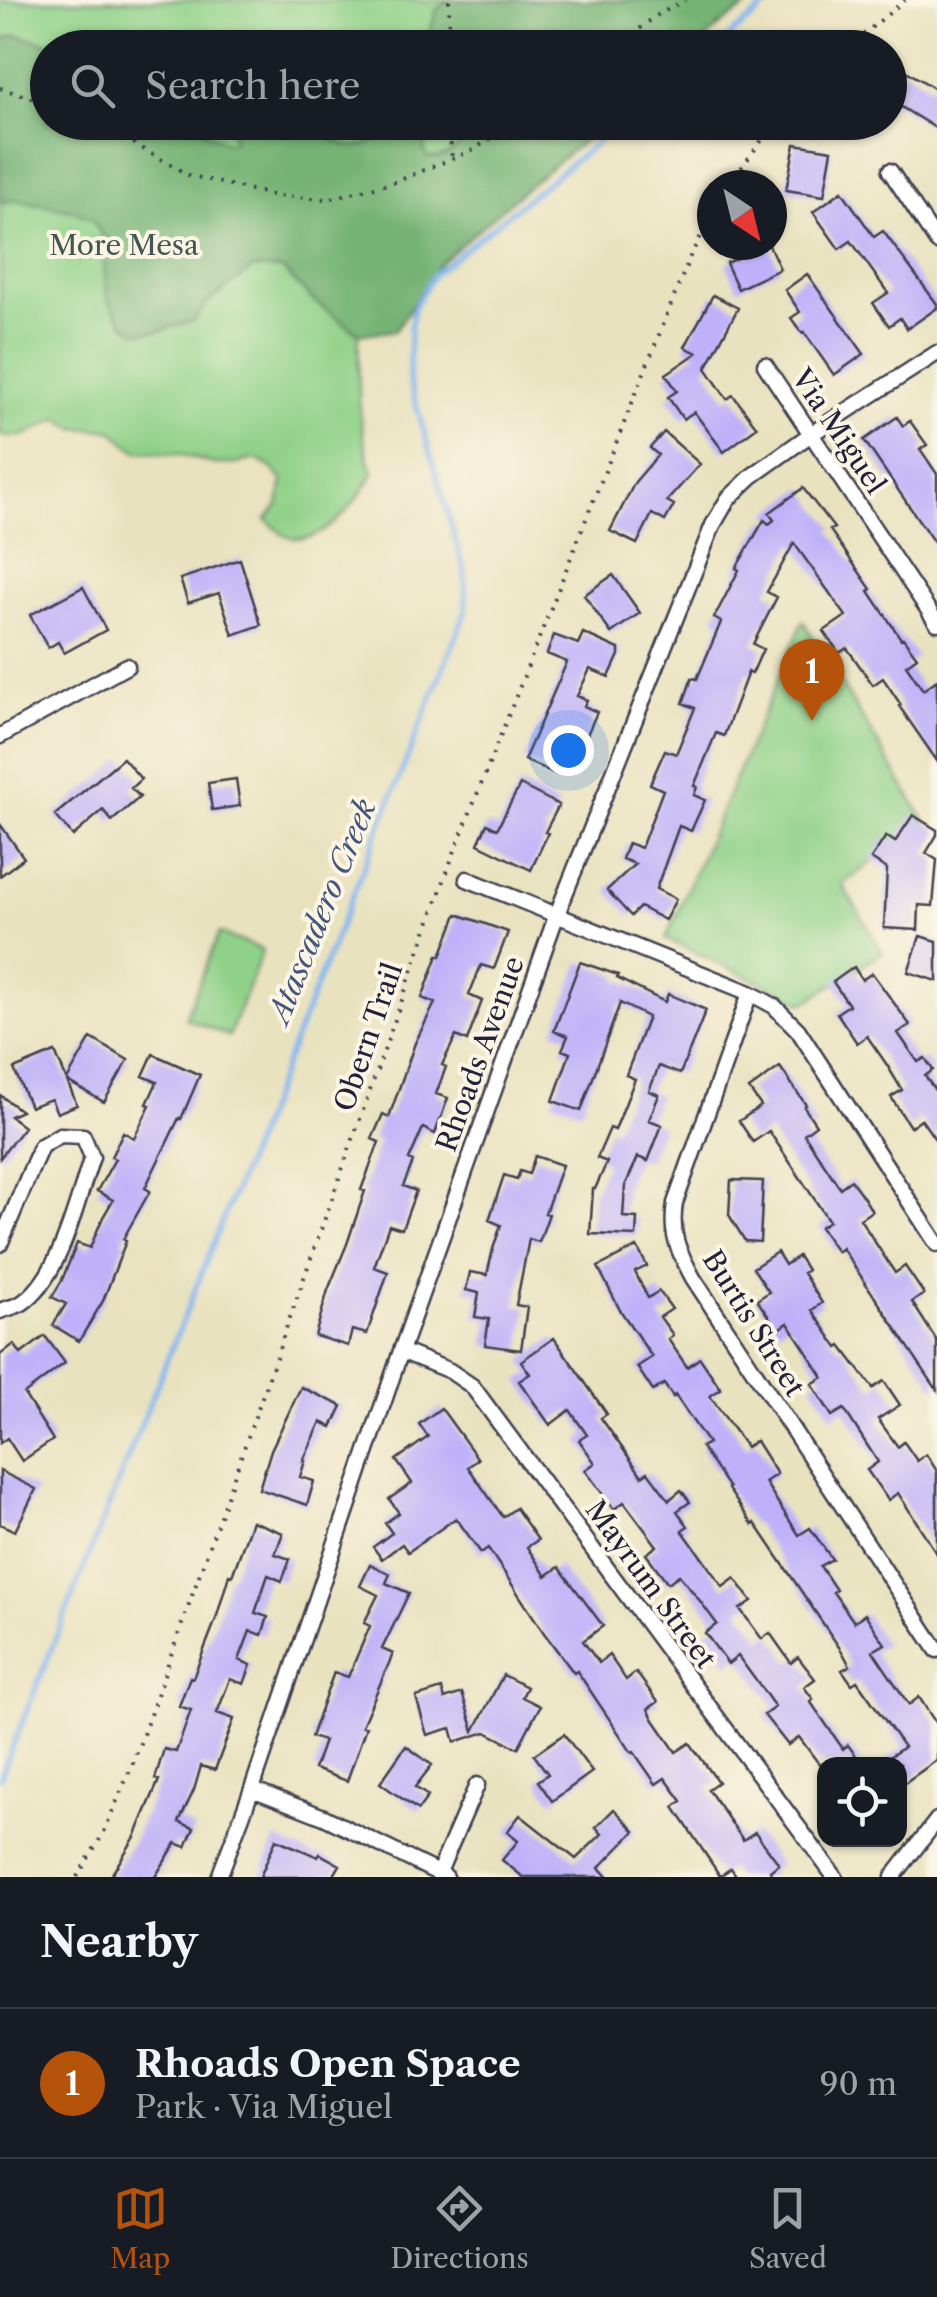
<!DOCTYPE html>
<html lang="en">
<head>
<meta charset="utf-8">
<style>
	body { margin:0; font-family:"Libre Caslon Text",serif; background:#20242c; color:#f1f3f6 }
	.controls { position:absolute; right:30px; bottom:30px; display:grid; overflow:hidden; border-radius:20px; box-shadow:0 2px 8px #0004 }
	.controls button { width:90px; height:90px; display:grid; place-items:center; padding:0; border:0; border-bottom:2px solid #363941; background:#171b24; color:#f1f3f6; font:50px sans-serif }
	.compass { position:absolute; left:697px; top:170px; width:90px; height:90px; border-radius:50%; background:#171b24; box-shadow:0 2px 8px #0004; rotate:145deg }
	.you { position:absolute; left:568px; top:750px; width:35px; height:35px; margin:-25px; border:8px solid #fff; border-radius:50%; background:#1a73e8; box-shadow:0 0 0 15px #1a73e833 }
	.badge { display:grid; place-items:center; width:65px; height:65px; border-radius:50%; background:#b45309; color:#fff; font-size:32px; font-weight:700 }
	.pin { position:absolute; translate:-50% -82px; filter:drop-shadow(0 2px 5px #0008) }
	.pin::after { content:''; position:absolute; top:52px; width:35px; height:30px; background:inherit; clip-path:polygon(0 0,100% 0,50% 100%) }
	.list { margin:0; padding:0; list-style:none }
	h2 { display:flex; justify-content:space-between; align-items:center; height:130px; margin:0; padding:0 40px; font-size:42px }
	h2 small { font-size:32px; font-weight:400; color:#9ea1a6 }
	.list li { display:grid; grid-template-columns:65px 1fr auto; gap:30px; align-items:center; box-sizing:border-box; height:150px; padding:0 40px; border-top:2px solid #363941 }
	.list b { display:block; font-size:38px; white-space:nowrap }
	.list p { margin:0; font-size:32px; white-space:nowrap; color:#9ea1a6 }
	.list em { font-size:32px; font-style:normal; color:#9ea1a6 }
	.icon { flex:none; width:55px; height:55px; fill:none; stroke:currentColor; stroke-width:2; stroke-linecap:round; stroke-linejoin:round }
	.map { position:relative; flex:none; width:937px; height:1877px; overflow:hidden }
	.search { position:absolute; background:#171b24; box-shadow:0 2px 8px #0004; left:30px; right:30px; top:30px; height:110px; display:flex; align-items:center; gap:25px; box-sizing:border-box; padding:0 35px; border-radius:55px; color:#9ea1a6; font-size:38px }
	.sheet { height:280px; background:#171b24 }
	nav { display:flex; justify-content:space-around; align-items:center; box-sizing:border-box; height:140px; border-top:2px solid #363941; background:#171b24; font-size:28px; color:#9ea1a6 }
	nav a { display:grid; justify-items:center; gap:5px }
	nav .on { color:#b45309 }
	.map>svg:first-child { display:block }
	.green { fill:#90d189; stroke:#597a62; stroke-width:2.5 }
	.forest { fill:#74b375; stroke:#4b6a58; stroke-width:2.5 }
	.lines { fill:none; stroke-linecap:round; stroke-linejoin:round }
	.stream { stroke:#83b6f0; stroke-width:5 }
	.building { fill:#beb1f9 }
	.minor-casing { stroke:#403f4f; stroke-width:19 }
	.path { stroke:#403f4f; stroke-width:4; stroke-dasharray:2.5 8; stroke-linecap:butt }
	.minor { stroke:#fff; stroke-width:14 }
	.labels { text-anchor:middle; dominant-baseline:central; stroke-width:8; stroke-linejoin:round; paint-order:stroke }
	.park-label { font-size:28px; fill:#435752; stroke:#fcf5e5 }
	.street-label { font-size:28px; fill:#22223b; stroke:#fcf5e5 }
	.water-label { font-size:30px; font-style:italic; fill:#44567a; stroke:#fcf5e5 }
</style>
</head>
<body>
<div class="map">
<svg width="937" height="1877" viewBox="0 0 937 1877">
	<rect width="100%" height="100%" fill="#fcf5e5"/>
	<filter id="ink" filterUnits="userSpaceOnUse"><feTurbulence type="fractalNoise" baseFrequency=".01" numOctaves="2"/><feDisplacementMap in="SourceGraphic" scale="20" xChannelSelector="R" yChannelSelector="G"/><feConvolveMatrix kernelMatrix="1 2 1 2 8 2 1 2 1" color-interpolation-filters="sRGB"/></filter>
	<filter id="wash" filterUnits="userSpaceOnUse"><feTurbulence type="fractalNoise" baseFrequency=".0048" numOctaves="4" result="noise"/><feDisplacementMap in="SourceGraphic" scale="40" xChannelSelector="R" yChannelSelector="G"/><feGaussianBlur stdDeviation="2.25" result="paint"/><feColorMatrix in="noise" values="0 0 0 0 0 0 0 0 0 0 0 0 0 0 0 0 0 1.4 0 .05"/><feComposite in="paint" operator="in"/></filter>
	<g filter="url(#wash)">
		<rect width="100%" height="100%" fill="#e9e2bf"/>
		<path class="green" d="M0,0H728L666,47L48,48V122L568,123L302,288L313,300L359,334C358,381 357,428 373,473C360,500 318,553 284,535C278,531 272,524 266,520L278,505L283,481L271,467L256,459L234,464H214L178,454L138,451L128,445L112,430L73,428L59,418L23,436H0Z
			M803,621L925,821L842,885L883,952L804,1003L666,939Z
			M219,933L263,950L229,1036L185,1018Z"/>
		<path class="forest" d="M448,0H757L723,23L698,47H426L436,11Z
			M17,35L64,47L48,48V122L196,123L210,135L228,143L233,142L230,123H314C329,137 347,154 370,143C389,134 390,122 413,123L421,130L426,157C452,161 462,145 470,123H606L534,181L440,263L395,331L359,334L313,300L282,269L253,268L207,303L194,321L155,332L136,331L124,324L107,298L101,234L92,219L72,210L18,200L0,202V40Z"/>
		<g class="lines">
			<path class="stream" d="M715,48L774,0
				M0,1778L466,611L465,573L409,380L410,328L414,307L434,274L622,122"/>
		</g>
		<g id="blocks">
			<path class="building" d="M903,69L937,90V129L890,100V92Z
				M795,144L832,150L824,196L786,190Z
				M842,191L874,237L883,231L937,304V308L907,329L900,318L889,326L873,303L888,293L851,241L839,249L813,212Z
				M765,245H769L780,269L738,289L726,263Z
				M807,274L864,354L834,375L804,332L802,333L791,318L800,312L785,290Z
				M713,295L738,308L706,368L727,399L733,395L757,427L724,452L694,412L683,419L668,397L677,391L666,374L697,353L685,347Z
				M897,417L903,426L910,421L927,445L920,449L937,474V547L864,440Z
				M664,432L700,464L667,501L674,505L665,521L652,514L637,544L610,531L635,482L658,455L650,448Z
				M803,488L834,528L830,530L871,589L869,591L901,639L903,638L917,657L906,665L923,690L937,680V761L899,706L901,705L883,678L873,685L847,648L839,653L824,631L846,616L794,543L767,592L777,597L753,644L763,649L752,674L748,672L724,736L716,733L694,786L697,787L694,795L705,800L691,831L679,826L656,889L676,899L665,920L640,907L631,916L607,890L635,864L622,859L628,843L641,848L663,790L650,784L665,750L676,754L695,708L683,703L692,678L697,679L721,622L714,618L739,570L736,568L764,520L769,524L774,520L769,513Z
				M240,559L261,625L233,635L219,593L188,603L180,579Z
				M613,575L640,613L611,633L584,595Z
				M83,587L106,630L64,653L58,642L48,648L30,615Z
				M583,633L619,649V655L609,677L590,669L577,696L587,700L584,706L597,712L579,753L568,748L556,774L524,760L567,662L547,654L554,635L578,644Z
				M123,758L141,779L131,788L140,797L112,821L103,810L73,836L55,815Z
				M236,779L240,806L212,810L208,783Z
				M520,785L559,805L545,832L548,833L531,870L478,844L487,824L497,829Z
				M913,815L937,830V835L926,853L937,860L933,906L919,905L918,930L884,928L887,869L871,859L886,836L895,842Z
				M0,824L24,858L0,876Z
				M457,914L508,932L494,969L481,965L469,995L482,1001L467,1041L456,1036L442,1065L446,1067L436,1094L448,1098L435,1134L423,1128L409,1160L413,1162L403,1186L416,1191L402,1229L389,1225L374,1267L388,1272L367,1334L352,1330L348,1346L315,1336L328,1290L347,1244L365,1191L361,1190L379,1142L372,1139L383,1114L389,1117L415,1043L435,1003L422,998L438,955L441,956Z
				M920,936L937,941V981L908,972Z
				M580,962L618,975L617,978L665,1002L668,994L706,1010L680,1074L659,1066L649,1091L659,1095L649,1120L662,1125L648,1161L638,1157L625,1186L623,1217L637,1218L636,1236L590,1234L593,1189H595L607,1162L597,1158L610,1128L615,1130L635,1079L626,1075L648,1017L620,1003L581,1111L553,1101L570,1053L562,1050L568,1036L554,1031Z
				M854,967L862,980L872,973L910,1025L898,1033L918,1062L925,1058L933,1070L925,1076L937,1093V1142L921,1119L910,1127L891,1097L902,1090L887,1065L867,1036L857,1043L837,1013L849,1005L833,982Z
				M91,1038L128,1060L104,1102L67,1081L77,1105L57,1113L51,1099L30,1107L14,1069L55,1052L67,1080Z
				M153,1054L200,1075L181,1119L179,1118L145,1188L150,1191L123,1239L126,1241L103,1301L79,1341L53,1325L66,1304L52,1297L62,1280L77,1243L90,1248L103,1217L113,1200L97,1191L115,1159L111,1157L123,1132L134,1138L150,1105L147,1104L157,1082L143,1076Z
				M780,1067L806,1105L804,1107L816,1125L804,1134L840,1188L851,1180L864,1198L872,1211L860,1219L895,1273L905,1266L924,1294L912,1302L937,1341V1390L842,1248L837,1252L820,1227L829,1221L769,1131L753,1142L739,1121L761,1106L749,1089Z
				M0,1095L21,1111L10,1116L24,1127L0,1158Z
				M535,1156L562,1165L545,1213L549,1214L539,1242L529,1239L516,1305L527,1307L521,1350L485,1345L489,1319L475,1317L479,1293L466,1290L470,1272L487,1275L493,1249L501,1225L489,1220L504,1175L517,1179L520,1171L529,1174Z
				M731,1180L763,1181L760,1242L745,1241L729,1215Z
				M637,1247L647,1266L635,1272L648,1298L659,1291L672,1309L660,1317L673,1335L668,1339L687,1367L700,1358L721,1389L710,1396L746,1447L756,1441L777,1474L765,1482L780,1506L799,1535L810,1528L832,1559L820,1566L836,1590L833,1592L854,1622L865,1614L885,1644L873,1651L909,1705L919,1697L937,1725V1760L900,1786V1764H879L904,1747L857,1681L852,1684L842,1670L850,1666L843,1653L755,1523L753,1525L728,1489L729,1488L701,1447L708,1443L675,1395L673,1397L664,1384L653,1391L637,1367L652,1357L620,1310L598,1267Z
				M777,1252L785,1265L798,1256L807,1270L803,1273L822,1303L812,1310L838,1348L841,1346L873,1388L884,1381L900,1405L878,1419L898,1447L904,1442L917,1461L926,1454L937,1471V1554L898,1493L888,1500L867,1470L878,1462L844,1409L832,1416L824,1403L812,1384L823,1377L788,1323L778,1330L757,1300L769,1292L753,1268Z
				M45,1336L65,1363L24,1394L53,1440L22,1461L7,1438L0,1443V1355L14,1344L21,1354Z
				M554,1338L607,1414L601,1418L642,1476L648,1472L669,1500L681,1490L690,1502L677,1511L688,1526L682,1530L723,1587L735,1578L752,1601L740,1609L762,1639L770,1633L791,1663L798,1657L815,1679L804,1687L813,1699L810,1701L843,1749L848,1745L862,1764H819L799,1737L788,1745L764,1715L775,1707L738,1656L728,1664L705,1633L717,1624L697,1597L679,1575L668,1583L646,1554L657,1546L624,1502L614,1509L585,1470L595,1463L579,1440L587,1435L570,1410L550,1425L519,1381L530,1374L521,1361Z
				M301,1387L342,1406L332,1427L321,1422L303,1461H305L300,1477L314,1481L307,1505L259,1489L271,1450Z
				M441,1408L478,1459L468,1467L503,1517L516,1508L538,1540L527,1547L546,1576L559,1567L603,1626L583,1641L599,1663L609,1655L626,1680L636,1672L658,1702L648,1709L654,1720L676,1752L690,1743L718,1782L708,1789L743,1840L755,1832L779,1864L770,1871L774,1877H737L731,1868L720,1876L674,1807L682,1801L665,1778L656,1784L634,1752L632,1753L577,1671L574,1673L544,1633L488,1548L481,1553L456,1518L408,1552L402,1544L382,1559L373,1547L392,1533L385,1523L399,1513L389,1499L412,1483L396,1460L428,1437L419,1424Z
				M0,1471L36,1489L15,1531L0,1524Z
				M252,1521L283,1533L275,1554L290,1559L282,1581L268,1575L255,1613L268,1617L262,1635L250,1631L239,1660L251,1665L244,1684L230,1679L217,1713L234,1719L215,1770L201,1766L194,1790L179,1822L194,1828L186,1847L176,1843L155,1877H110L135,1837L159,1780L155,1779L164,1749L176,1752L191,1710L179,1706L190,1677L193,1678L216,1619L229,1575L232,1576Z
				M370,1565L390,1574L386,1583L409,1593L382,1649L393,1654L362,1726L366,1727L347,1781L314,1769L324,1741L311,1737L334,1672L348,1677L370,1626L364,1623L378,1595L360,1586Z
				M503,1675L527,1687L522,1697L540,1706L518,1748L486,1732L455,1742L451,1728L427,1735L416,1697L442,1689L445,1699L462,1693L474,1731Z
				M564,1734L592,1772L552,1801L538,1781L548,1774L534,1755Z
				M406,1746L432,1765L415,1787L428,1796L418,1810L380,1783Z
				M614,1809L635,1831L599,1868L608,1877H523L502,1860L518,1841L507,1832L520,1815L576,1859L602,1834L596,1827Z
				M276,1839L318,1857L320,1854L340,1865L333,1877H260Z"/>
		</g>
	</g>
	<g filter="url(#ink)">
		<use href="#blocks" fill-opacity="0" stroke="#403f4f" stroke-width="2.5"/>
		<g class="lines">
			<g class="minor-casing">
				<path id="minor" d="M890,171L937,242
					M765,365L937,623
					M0,736L127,666
					M467,879L750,993L774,1006L798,1030L937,1244
					M750,993L675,1203C670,1235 678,1250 693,1278L937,1650
					M0,1244L41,1146L60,1135L83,1136L92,1157C77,1200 61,1277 22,1303C15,1307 7,1308 0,1311
					M401,1351L450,1371L472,1386L835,1877
					M252,1789L324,1817L446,1877
					M439,1872L477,1785
					M219,1877L252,1789L401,1351L557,914L713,525L728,499L752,476L811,434L937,353
					M893,1877L937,1820"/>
			</g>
			<path class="path" d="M449,0V48
				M615,48L656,16L685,0
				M847,48L905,0
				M0,88L48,103
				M97,122L188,175L276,196L328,199L395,182L471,151L517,122
				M448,122L452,158
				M729,185L775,122
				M77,1877L103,1834L133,1763L452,858L691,254L712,216"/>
			<use href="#minor" class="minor"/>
		</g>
	</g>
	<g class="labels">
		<g class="park-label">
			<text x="124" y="245">More Mesa</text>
		</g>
		<g class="street-label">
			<text transform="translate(839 431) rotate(56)">Via Miguel</text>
			<text transform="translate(368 1037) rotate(-71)">Obern Trail</text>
			<text transform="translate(480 1054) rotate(-70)">Rhoads Avenue</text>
			<text transform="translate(754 1323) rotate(58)">Burtis Street</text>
			<text transform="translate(651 1584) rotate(54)">Mayrum Street</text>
		</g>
		<g class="water-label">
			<text transform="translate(322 911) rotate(-68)">Atascadero Creek</text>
		</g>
	</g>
</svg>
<div class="controls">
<button><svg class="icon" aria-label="locate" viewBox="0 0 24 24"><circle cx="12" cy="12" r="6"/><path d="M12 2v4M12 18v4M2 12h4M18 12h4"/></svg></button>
</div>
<svg class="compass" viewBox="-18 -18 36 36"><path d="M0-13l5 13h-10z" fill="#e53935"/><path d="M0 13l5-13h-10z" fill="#9ea1a6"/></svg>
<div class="you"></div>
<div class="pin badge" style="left:812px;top:721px">1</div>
<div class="search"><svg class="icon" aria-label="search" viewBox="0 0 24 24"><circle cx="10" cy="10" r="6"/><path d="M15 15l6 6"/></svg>Search here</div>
</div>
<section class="sheet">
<h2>Nearby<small></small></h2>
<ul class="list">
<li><span class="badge">1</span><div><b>Rhoads Open Space</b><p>Park · Via Miguel</p></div><em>90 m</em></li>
</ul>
</section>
<nav>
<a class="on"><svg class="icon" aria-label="map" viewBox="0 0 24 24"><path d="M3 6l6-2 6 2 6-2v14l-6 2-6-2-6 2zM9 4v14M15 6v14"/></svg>Map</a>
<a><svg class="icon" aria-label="directions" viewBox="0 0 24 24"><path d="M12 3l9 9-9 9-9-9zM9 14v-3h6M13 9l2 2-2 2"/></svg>Directions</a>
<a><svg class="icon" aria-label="saved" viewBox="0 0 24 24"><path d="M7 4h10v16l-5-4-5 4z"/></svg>Saved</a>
</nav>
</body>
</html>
